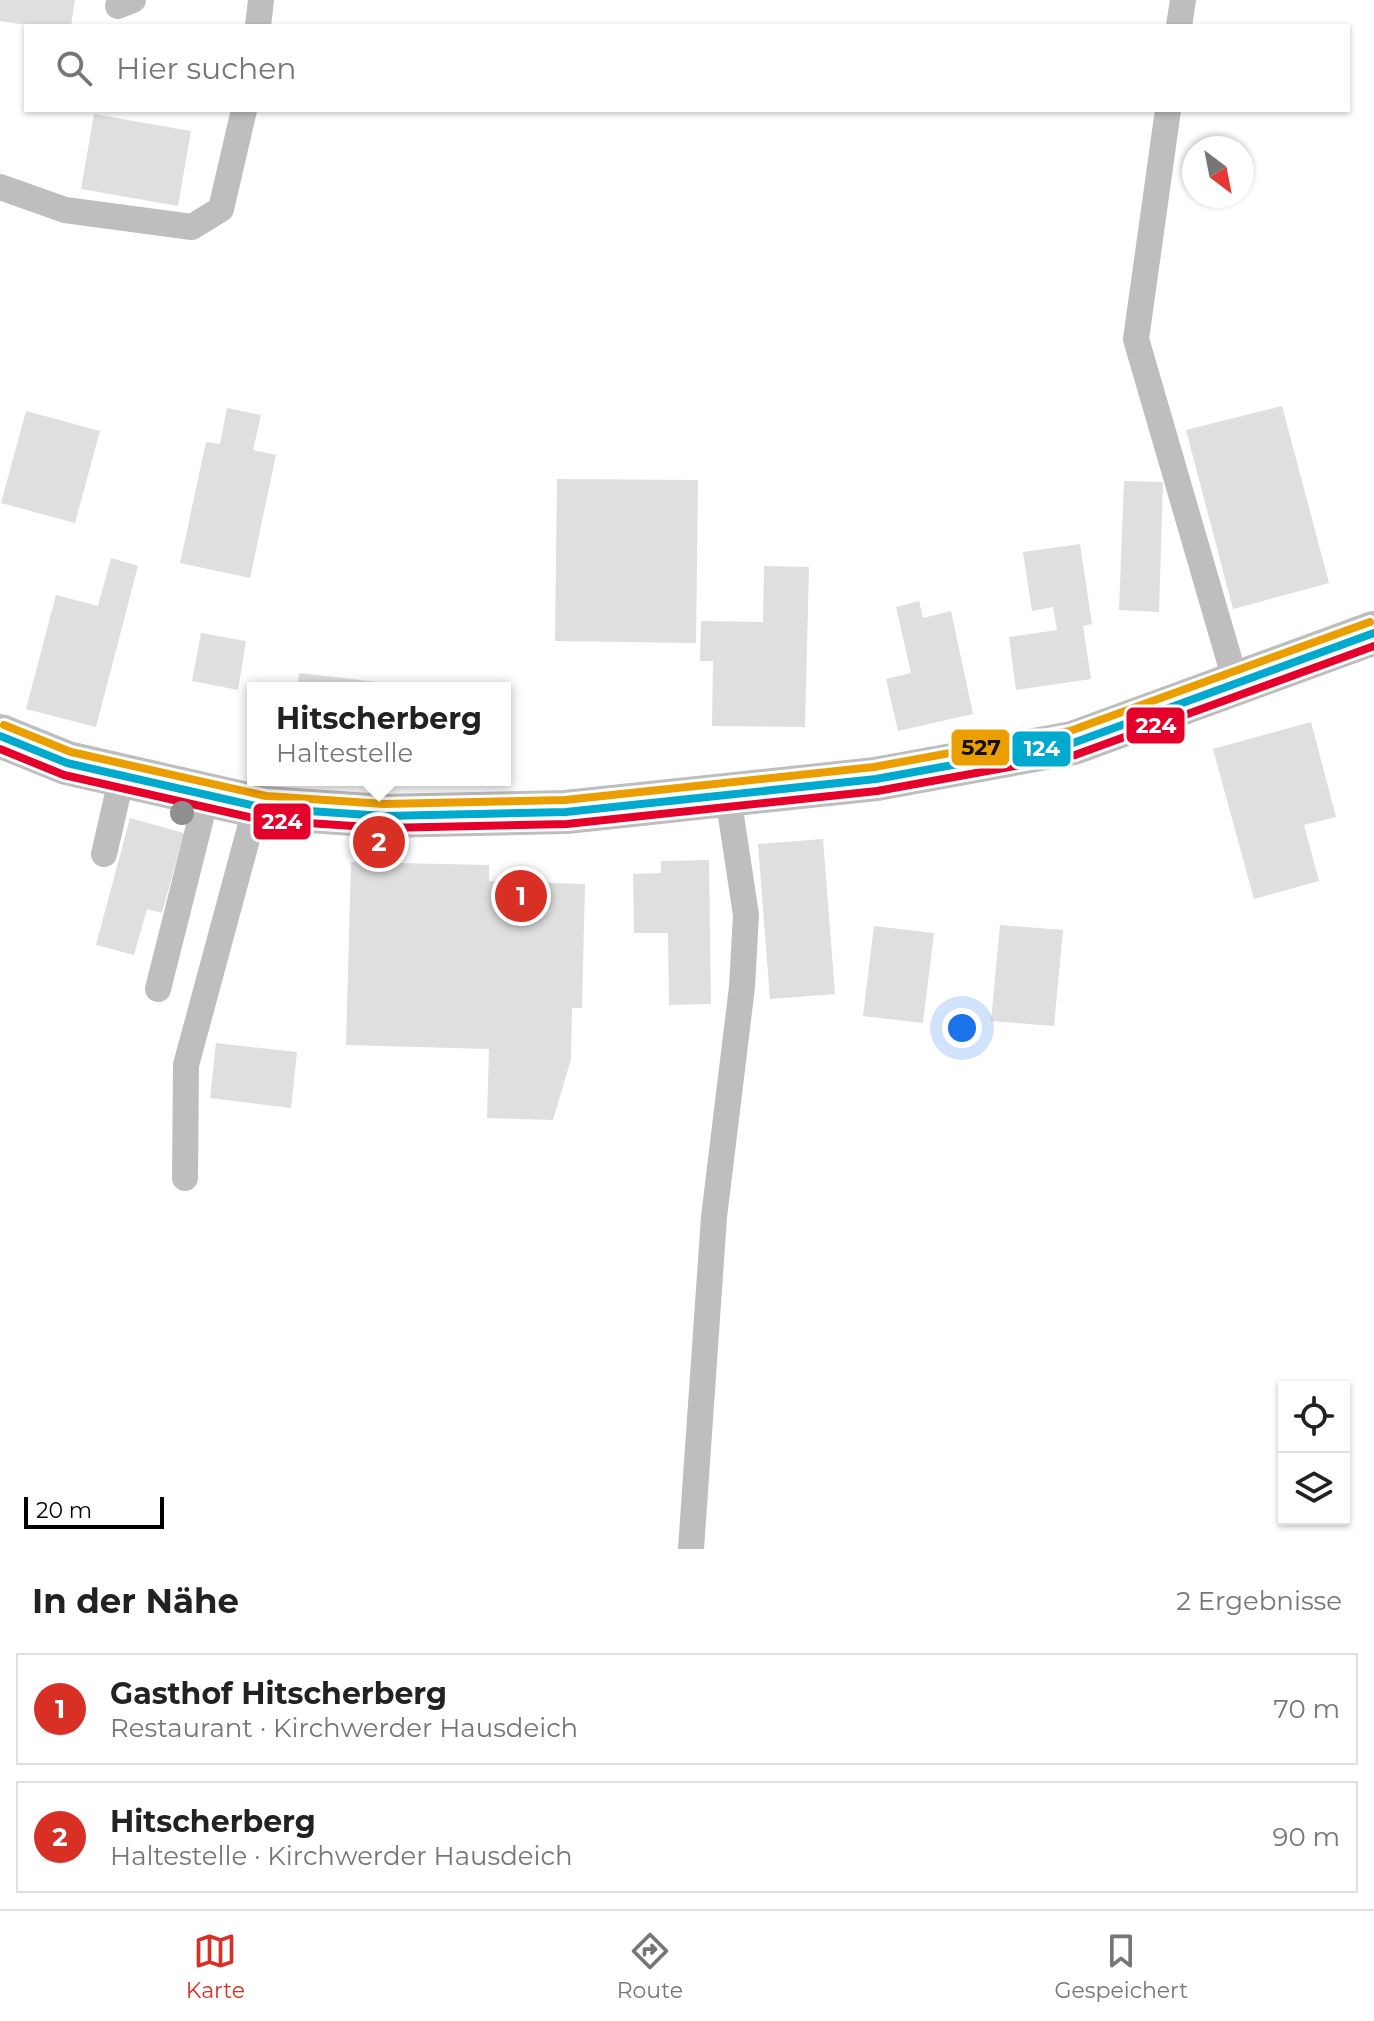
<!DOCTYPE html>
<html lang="de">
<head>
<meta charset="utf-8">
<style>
	body { margin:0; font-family:Montserrat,sans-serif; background:#f6f6f6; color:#222 }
	.controls { position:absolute; right:24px; bottom:24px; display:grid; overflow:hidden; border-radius:0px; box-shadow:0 2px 6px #0004 }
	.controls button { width:72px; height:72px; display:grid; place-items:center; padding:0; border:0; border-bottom:2px solid #e0e0e0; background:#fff; color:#222; font:40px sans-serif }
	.compass { position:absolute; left:1182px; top:136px; width:72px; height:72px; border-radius:50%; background:#fff; box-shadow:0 2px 6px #0004; rotate:148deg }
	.scale { position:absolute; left:24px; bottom:20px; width:140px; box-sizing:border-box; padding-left:8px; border:4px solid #000; border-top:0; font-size:22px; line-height:28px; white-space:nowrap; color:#000; -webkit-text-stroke:6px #fff; paint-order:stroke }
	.you { position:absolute; left:962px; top:1028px; width:28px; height:28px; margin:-20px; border:6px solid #fff; border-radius:50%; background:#1a73e8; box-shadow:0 0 0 12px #1a73e833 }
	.badge { display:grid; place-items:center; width:52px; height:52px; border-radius:50%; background:#d93025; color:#fff; font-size:26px; font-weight:700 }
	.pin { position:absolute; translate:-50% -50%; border:4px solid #fff; box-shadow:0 2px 8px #0006 }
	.popup { position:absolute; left:247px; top:682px; width:264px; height:104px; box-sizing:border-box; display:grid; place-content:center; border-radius:0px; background:#fff; filter:drop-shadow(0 2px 6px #0005); font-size:26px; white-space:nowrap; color:#767676 }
	.popup b { font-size:30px; color:#222 }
	.popup::after { content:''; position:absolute; left:50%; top:100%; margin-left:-16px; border:16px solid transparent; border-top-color:#fff }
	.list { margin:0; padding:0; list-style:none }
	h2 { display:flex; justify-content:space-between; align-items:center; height:104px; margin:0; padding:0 32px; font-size:34px }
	h2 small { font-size:26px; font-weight:400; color:#767676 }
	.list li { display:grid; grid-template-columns:52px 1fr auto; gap:24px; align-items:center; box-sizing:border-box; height:112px; margin:0 16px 16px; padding:0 16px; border:2px solid #e0e0e0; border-radius:0px }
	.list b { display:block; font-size:30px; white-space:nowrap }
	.list p { margin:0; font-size:26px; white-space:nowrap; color:#767676 }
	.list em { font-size:26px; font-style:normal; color:#767676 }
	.icon { flex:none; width:44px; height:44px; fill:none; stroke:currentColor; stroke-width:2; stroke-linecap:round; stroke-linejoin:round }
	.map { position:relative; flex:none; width:1374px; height:1549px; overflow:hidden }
	.search { position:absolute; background:#fff; box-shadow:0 2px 6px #0004; left:24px; right:24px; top:24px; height:88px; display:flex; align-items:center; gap:20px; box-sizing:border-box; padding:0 28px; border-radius:0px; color:#767676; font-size:30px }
	.sheet { height:360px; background:#fff }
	nav { display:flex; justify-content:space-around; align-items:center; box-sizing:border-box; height:112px; border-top:2px solid #e0e0e0; background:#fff; font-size:22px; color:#767676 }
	nav a { display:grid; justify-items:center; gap:4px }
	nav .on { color:#d93025 }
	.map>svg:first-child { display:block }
	.building { fill:#dfdfdf }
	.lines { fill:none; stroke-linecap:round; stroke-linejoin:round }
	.service { stroke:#bebebe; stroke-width:26 }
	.minor { stroke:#bebebe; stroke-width:44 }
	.bus-1-casing { stroke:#fff; stroke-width:14 }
	.bus-2-casing { stroke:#fff; stroke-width:14 }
	.bus-3-casing { stroke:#fff; stroke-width:14 }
	.bus-1 { stroke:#00a9ce; stroke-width:8 }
	.bus-2 { stroke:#e4002b; stroke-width:8 }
	.bus-3 { stroke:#eb9e00; stroke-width:8 }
	.tree { fill:#8f8f8f }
	.line-badge { stroke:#fff; stroke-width:3 }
	.badge-label { font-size:22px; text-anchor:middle; font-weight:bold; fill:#fff }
	.pale-badge-label { font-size:22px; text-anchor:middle; font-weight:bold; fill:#111 }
</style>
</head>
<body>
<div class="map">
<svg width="1374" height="1549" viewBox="0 0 1374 1549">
	<rect width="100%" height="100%" fill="#fff"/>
	<path class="building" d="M0,0H75L71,26H32L0,21Z
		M94,114L191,131L178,206L81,189Z
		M1282,406L1329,583L1233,609L1186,430Z
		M227,408L261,415L253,450L276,455L250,578L180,563L206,442L220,444Z
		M26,411L100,431L75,523L1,503Z
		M557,479L698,480L696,643L555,641Z
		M1124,481L1163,482L1159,612L1119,610Z
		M1080,544L1092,624L1083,626L1091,679L1016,690L1009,637L1057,630L1053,607L1032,611L1023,552Z
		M111,558L138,566L96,727L26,709L56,595L98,606Z
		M764,566L809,567L805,727L712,726L713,661H700L701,621L763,622Z
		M919,601L923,618L951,611L973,714L898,731L886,679L911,673L896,607Z
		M201,633L246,641L238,690L192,681Z
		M299,673L378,682L377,688H297Z
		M1311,722L1336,817L1304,825L1319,881L1254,899L1213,749Z
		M130,818L184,833L162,913L147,909L134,955L96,945Z
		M823,839L835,994L770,999L758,844Z
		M709,860L711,1004L669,1005L668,933H634L633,874L661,873V861Z
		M351,862L489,865V881L585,884L582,1008H572L571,1059L553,1120L487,1118L489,1049L346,1045Z
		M1000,925L1063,930L1054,1026L991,1021Z
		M874,926L934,933L923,1023L863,1016Z
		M216,1043L297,1052L291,1108L210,1098Z"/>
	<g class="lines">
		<path class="service" d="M118,6L133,0
			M258,26L261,0
			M1179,26L1183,0
			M1168,110L1136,339L1236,683
			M0,187L65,210L192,227L221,209L244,110
			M104,854L122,776
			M158,989L207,794
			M185,1178L186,1065L256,806
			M691,1549L714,1217L742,987L746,915L728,796"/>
		<path class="minor" d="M0,736L67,763L264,808L384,816L566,812L876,779L1073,743L1374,633"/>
		<g class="bus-1-casing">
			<path id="bus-1" d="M0,736L67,763L264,808L384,816L566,812L876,779L1073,743L1374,633"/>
		</g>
		<g class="bus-2-casing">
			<path id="bus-2" d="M0,749L64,775L262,820L384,828L567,824L877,791L1075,755L1374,646"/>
		</g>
		<g class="bus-3-casing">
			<path id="bus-3" d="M4,725L71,752L266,796L384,804L565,800L874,767L1070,731L1370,622"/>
		</g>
		<use href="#bus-1" class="bus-1"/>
		<use href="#bus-2" class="bus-2"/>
		<use href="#bus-3" class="bus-3"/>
	</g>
	<circle class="tree" cx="182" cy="813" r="12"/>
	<g class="line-badge">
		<rect x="1125" y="706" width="61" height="39" rx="8" fill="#e4002b"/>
		<rect x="950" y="728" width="61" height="39" rx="8" fill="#eb9e00"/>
		<rect x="1011" y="730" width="61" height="38" rx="8" fill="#00a9ce"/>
		<rect x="252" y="802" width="60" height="39" rx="8" fill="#e4002b"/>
	</g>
	<g class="badge-label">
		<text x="1156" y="733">224</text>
		<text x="1042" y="756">124</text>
		<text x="282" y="829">224</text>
	</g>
	<g class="pale-badge-label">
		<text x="981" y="755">527</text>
	</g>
</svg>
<div class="controls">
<button><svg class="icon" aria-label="locate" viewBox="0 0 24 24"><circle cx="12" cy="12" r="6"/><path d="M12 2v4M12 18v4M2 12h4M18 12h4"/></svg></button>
<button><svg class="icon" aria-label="layers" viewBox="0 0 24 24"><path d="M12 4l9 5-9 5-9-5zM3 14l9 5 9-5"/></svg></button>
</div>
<svg class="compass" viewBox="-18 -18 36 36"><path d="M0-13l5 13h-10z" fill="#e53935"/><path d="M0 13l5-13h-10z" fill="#767676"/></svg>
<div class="scale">20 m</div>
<div class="you"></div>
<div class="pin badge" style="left:521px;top:896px">1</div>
<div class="pin badge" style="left:379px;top:842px">2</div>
<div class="popup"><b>Hitscherberg</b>Haltestelle</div>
<div class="search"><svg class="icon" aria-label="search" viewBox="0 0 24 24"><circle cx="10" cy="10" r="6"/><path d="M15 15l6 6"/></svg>Hier suchen</div>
</div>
<section class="sheet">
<h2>In der Nähe<small>2 Ergebnisse</small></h2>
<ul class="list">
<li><span class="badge">1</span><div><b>Gasthof Hitscherberg</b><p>Restaurant · Kirchwerder Hausdeich</p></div><em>70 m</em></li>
<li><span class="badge">2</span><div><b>Hitscherberg</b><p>Haltestelle · Kirchwerder Hausdeich</p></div><em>90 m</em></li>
</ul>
</section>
<nav>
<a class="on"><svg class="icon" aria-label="map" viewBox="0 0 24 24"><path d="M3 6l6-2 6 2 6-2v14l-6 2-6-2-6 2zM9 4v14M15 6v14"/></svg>Karte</a>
<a><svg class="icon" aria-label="directions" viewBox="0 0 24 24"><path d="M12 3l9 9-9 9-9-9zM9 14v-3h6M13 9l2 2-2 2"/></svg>Route</a>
<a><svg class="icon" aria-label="saved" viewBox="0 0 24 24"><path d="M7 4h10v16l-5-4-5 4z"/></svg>Gespeichert</a>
</nav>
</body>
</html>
